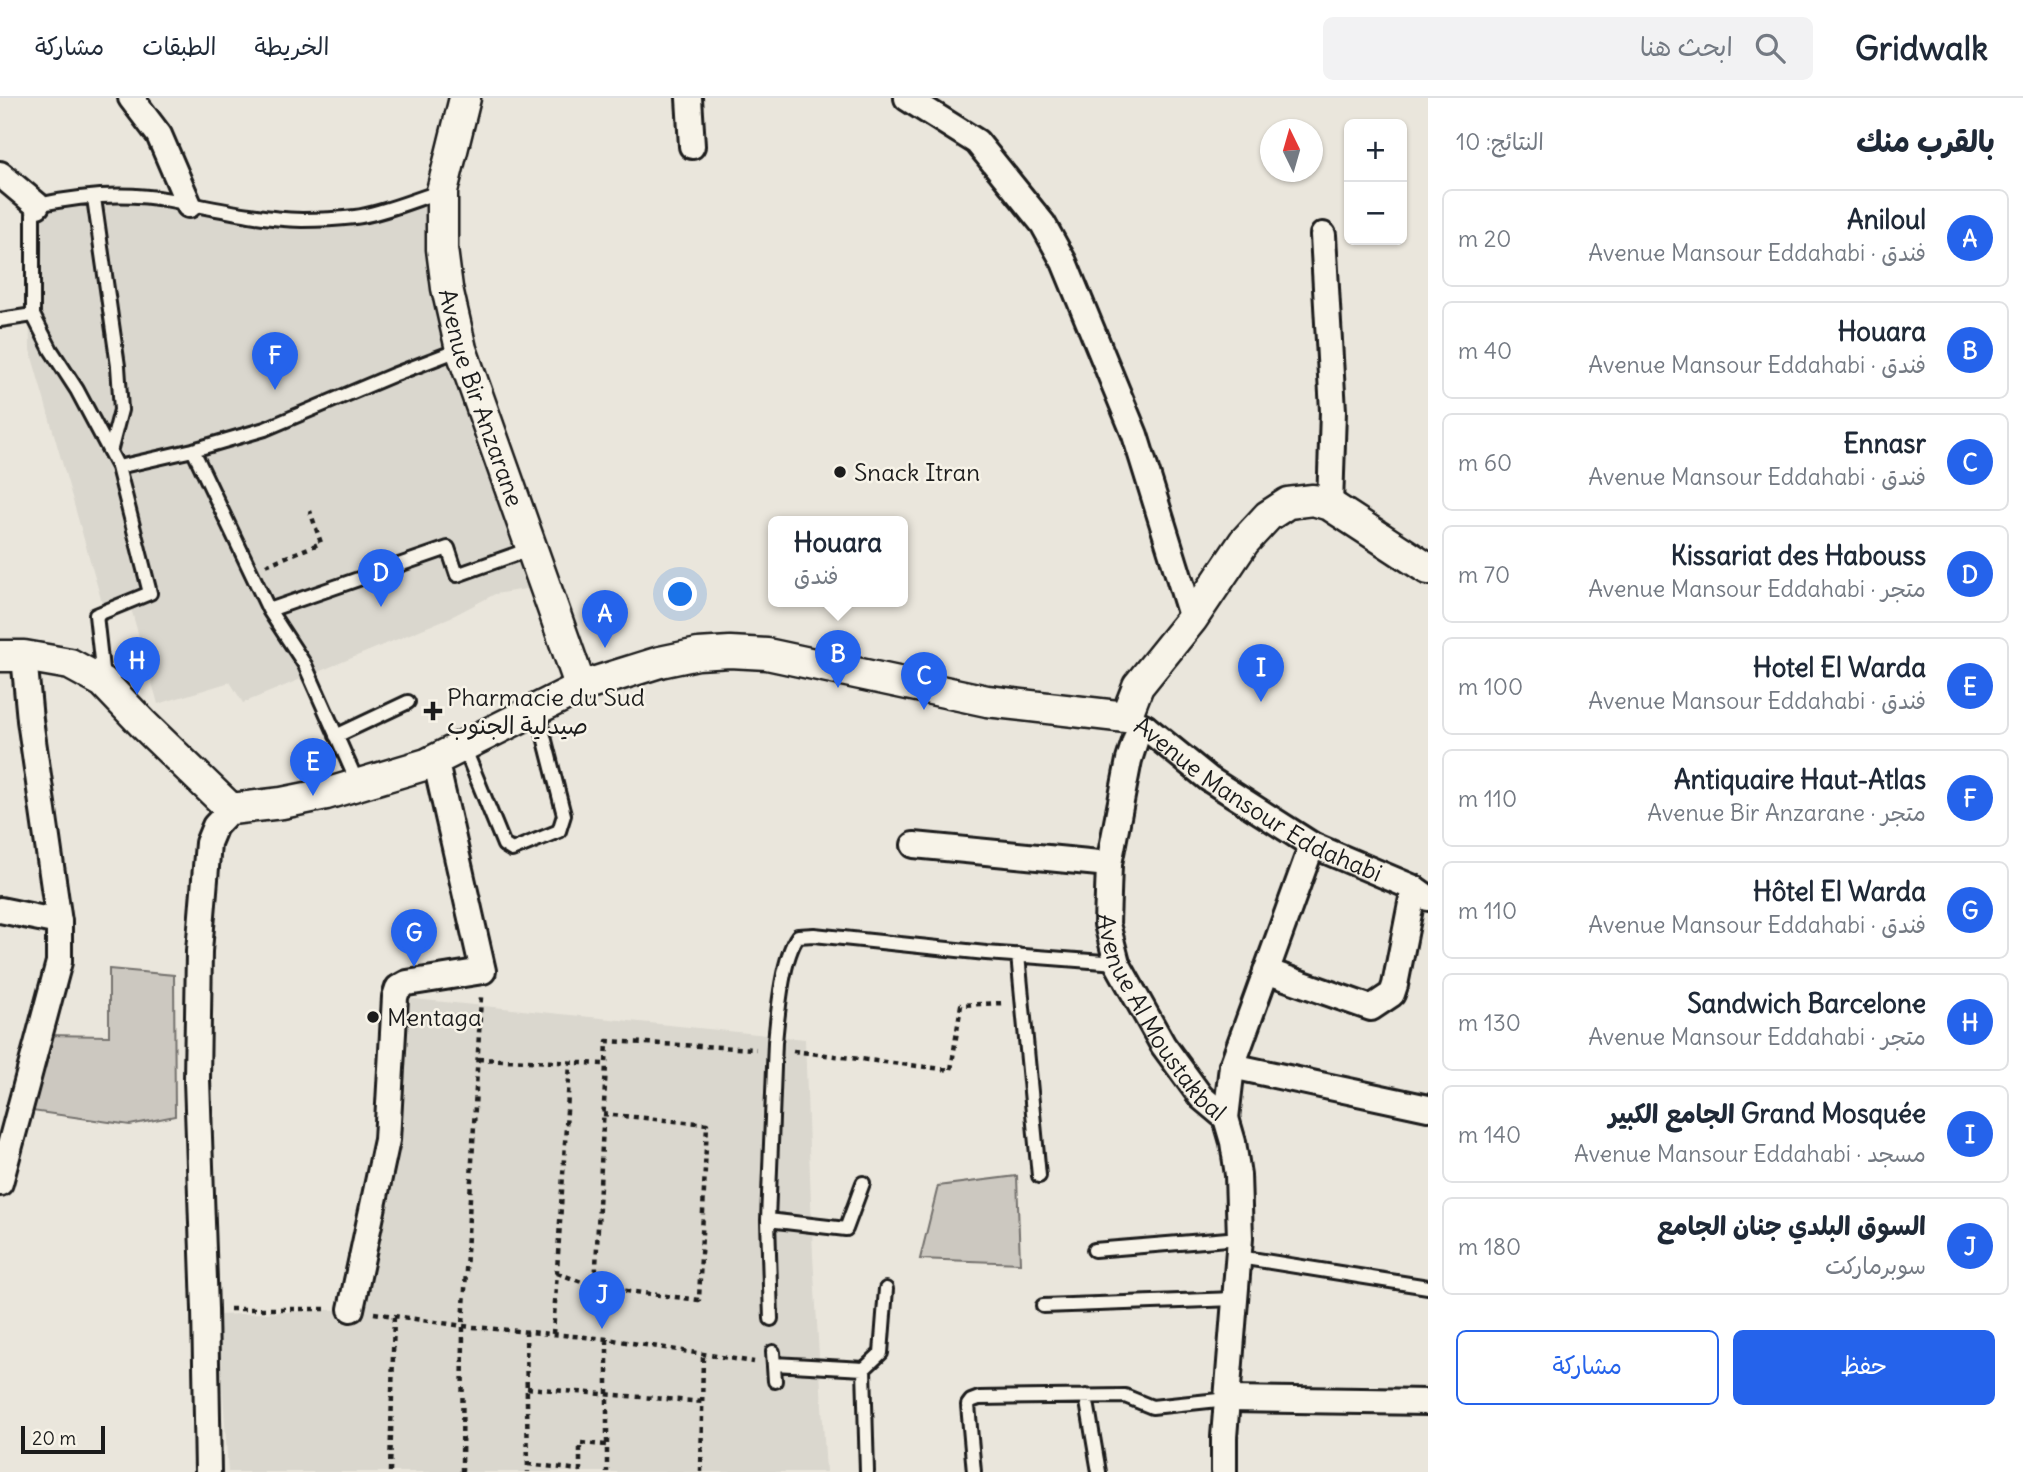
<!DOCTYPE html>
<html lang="ar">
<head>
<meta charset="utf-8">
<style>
	body { margin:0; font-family:Delius,"Playpen Sans Arabic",sans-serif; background:#f2f2f3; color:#1f2937; direction:rtl }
	.controls { position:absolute; right:21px; top:21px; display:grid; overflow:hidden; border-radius:10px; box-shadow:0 2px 5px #0004 }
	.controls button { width:63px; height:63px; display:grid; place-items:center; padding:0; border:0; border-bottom:2px solid #e0e1e3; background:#fff; color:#1f2937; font:35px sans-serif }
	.compass { position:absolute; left:1260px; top:21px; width:63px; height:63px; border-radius:50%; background:#fff; box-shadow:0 2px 5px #0004; rotate:355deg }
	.scale { position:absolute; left:21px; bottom:18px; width:84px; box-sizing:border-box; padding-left:7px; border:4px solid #1c1c1c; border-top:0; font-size:19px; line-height:24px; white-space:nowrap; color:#1c1c1c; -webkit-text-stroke:5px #f7f3e8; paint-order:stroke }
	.you { position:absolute; left:681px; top:497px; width:24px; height:24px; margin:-18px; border:5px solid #fff; border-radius:50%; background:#1a73e8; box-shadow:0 0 0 10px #1a73e833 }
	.badge { display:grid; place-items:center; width:46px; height:46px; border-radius:50%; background:#2563eb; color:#fff; font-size:23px; font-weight:700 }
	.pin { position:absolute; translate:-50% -58px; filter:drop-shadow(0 2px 4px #0008) }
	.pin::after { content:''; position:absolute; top:37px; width:24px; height:21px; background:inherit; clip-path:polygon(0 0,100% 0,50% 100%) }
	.popup { position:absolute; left:768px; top:418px; width:140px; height:91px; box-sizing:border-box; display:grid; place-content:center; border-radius:10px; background:#fff; filter:drop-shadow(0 2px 5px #0005); font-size:23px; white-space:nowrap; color:#747a83 }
	.popup b { font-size:26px; color:#1f2937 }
	.popup::after { content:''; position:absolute; left:50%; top:100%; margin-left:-14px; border:14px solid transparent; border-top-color:#fff }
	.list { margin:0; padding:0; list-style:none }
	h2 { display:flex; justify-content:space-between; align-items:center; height:91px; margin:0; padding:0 28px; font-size:30px }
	h2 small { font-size:23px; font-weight:400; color:#747a83 }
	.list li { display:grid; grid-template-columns:46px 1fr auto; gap:21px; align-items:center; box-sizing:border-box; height:98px; margin:0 14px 14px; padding:0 14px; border:2px solid #e0e1e3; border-radius:10px }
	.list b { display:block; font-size:26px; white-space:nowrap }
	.list p { margin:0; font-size:23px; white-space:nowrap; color:#747a83 }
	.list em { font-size:23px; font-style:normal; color:#747a83 }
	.actions { display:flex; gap:14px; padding:21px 28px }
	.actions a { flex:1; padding:16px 0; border:2px solid #2563eb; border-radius:10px; text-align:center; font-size:24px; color:#2563eb }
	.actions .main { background:#2563eb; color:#fff }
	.icon { flex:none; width:38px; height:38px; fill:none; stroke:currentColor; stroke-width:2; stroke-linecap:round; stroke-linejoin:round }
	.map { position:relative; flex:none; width:1428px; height:1374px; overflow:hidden; direction:ltr }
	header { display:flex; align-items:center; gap:42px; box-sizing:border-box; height:98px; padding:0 35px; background:#fff; border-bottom:2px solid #e0e1e3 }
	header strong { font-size:33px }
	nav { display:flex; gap:38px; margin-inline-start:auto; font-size:24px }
	.search { width:490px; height:63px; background:#f2f2f3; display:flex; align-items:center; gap:18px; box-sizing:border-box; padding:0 24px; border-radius:10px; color:#747a83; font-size:26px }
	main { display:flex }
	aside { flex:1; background:#fff }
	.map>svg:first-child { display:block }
	.built { fill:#dad7ce }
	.green { fill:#ccc8c0; stroke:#74726e; stroke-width:2 }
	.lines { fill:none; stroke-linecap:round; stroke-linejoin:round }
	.service-casing { stroke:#1c1c1c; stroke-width:18 }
	.minor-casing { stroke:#1c1c1c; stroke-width:30 }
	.tertiary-casing { stroke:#1c1c1c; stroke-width:35 }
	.path { stroke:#1c1c1c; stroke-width:4.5; stroke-dasharray:5 5; stroke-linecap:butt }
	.service { stroke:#f7f3e8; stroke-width:12 }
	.minor { stroke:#f7f3e8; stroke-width:24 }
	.tertiary { stroke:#f7f3e8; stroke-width:30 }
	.poi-dot { fill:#1c1c1c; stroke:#f7f3e8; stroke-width:2.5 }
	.labels { text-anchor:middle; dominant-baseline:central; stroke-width:5; stroke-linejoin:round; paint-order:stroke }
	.street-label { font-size:24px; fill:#1c1c1c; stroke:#f7f3e8 }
	.poi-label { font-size:24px; fill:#1c1c1c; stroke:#f7f3e8; text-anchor:start }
</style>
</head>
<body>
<header>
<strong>Gridwalk</strong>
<div class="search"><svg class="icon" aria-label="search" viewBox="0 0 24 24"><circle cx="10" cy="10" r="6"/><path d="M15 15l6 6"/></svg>ابحث هنا</div>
<nav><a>الخريطة</a><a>الطبقات</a><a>مشاركة</a></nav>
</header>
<main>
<aside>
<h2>بالقرب منك<small>النتائج: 10</small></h2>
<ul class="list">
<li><span class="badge">A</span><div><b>Aniloul</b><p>فندق · Avenue Mansour Eddahabi</p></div><em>20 m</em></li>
<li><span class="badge">B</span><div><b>Houara</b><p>فندق · Avenue Mansour Eddahabi</p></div><em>40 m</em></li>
<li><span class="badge">C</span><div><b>Ennasr</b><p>فندق · Avenue Mansour Eddahabi</p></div><em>60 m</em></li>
<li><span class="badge">D</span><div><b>Kissariat des Habouss</b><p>متجر · Avenue Mansour Eddahabi</p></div><em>70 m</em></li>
<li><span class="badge">E</span><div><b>Hotel El Warda</b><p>فندق · Avenue Mansour Eddahabi</p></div><em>100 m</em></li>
<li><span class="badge">F</span><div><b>Antiquaire Haut-Atlas</b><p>متجر · Avenue Bir Anzarane</p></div><em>110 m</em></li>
<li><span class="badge">G</span><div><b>Hôtel El Warda</b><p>فندق · Avenue Mansour Eddahabi</p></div><em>110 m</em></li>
<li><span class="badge">H</span><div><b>Sandwich Barcelone</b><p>متجر · Avenue Mansour Eddahabi</p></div><em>130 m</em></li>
<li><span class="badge">I</span><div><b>Grand Mosquée الجامع الكبير</b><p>مسجد · Avenue Mansour Eddahabi</p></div><em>140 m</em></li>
<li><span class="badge">J</span><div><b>السوق البلدي جنان الجامع</b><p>سوبرماركت</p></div><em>180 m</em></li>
</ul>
<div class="actions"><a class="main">حفظ</a><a>مشاركة</a></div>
</aside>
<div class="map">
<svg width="1428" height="1374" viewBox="0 0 1428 1374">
	<rect width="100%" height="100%" fill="#eae6dc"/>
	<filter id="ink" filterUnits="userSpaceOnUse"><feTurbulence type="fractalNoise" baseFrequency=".0143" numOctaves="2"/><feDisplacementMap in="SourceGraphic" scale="14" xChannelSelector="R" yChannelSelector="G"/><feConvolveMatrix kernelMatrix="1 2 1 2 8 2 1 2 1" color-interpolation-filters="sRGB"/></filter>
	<g filter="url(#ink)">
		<path class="built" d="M434,85L537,489L495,496L451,519L243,605L230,584L158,606L130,507L105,515L30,252L28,113L46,98L168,95L272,117L319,119L387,105Z
			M395,899L805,941L813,1158L826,1374H228L218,1217L351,1211Z"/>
		<path class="green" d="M109,871L174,877L175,1018L130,1027L25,1012L46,937L109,938Z
			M1017,1078L1020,1165L920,1161L938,1088Z"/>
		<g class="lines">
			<g class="service-casing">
				<path id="service" d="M442,93C416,101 381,116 355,119C338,121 319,122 302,122C257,121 213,110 170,102C128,94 79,98 37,107L33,117V217L51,252L77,292L118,369L193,352L265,331L393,277L461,251
					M94,100L118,268L121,312L110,354
					M0,222L33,217
					M193,352L269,512L448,450L457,477L530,451
					M269,512L305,567L358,686
					M103,580L96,517L150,495L118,369
					M336,638L408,604
					M464,649L504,747L512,752L559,733L564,717L537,611
					M1018,857L1039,1078
					M768,1122L846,1131L863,1085
					M1094,1152L1240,1140
					M1239,1159L1428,1189
					M1043,1208L1235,1201
					M771,1221L768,1122L775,944C778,915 782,860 798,838L814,837L986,855L1117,865
					M773,1254L775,1283
					M774,1266L864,1271L867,1374
					M864,1271L881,1255L886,1191
					M1086,1298L1099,1374
					M974,1374L968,1307L971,1303L979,1300L1125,1298L1152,1309L1228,1301"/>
			</g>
			<g class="minor-casing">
				<g id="minor">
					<path d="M131,0L159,37L189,107"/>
					<path d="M689,0L692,48"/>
					<path d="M907,0L977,44L1043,126L1064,164L1135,337L1192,521"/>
					<path d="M0,76L37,107"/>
					<path d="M1323,137L1333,313L1330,407"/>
					<path id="s1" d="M1130,621L1145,629L1209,681L1312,747L1414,790L1428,800"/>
					<path id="s2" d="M1145,629L1136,640L1129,662L1109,766L1107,826L1117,865L1163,947L1201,999L1226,1020L1233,1044L1238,1077L1240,1140L1224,1339V1374"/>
					<path d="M914,747L1109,766"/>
					<path d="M0,812L59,824"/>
					<path d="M1266,873L1371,910L1392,896L1395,887L1414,790"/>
					<path d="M1232,968L1428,1010"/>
					<path d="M1226,1020L1232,968L1312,747"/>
					<path d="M0,1085L59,864V824L30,622L24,558"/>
					<path d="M351,1211L387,1042L395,899L398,890L407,885L483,873L435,661"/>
					<path d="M1228,1301L1428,1304"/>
					<path d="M208,1374L205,1211L197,982L199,853L208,745L215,728L231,711"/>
				</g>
			</g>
			<g class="tertiary-casing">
				<g id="tertiary">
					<path id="s3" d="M465,0L442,93V151L447,190L461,251L579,584L583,588"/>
					<path d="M0,558H24L70,566L103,584L143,626L231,711L282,705L326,696L427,666L583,588L660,564L698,556L730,554L767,556L987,603L1126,619L1138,588L1192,521L1244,444L1268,418L1288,405L1313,402L1330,407L1428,471"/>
				</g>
			</g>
			<path class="path" d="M266,467L321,445L310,413
				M793,953L951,972L961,907L1004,905
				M478,961L606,966L607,943L756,951
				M603,1016L707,1026L699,1202L595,1189L606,966
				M557,1175L595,1189
				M230,1211H327
				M374,1215L463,1228L607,1241L754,1264
				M526,1233L528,1374
				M553,1236L570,965
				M607,1241V1374
				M527,1290L704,1304
				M528,1366L580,1372
				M390,1374L394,1217
				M462,1374L463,1228L481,899
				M580,1374V1345L607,1347
				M701,1374L703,1257"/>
			<use href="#service" class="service"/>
			<use href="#minor" class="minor"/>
			<use href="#tertiary" class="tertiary"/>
		</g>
	</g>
	<g class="poi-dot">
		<circle cx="840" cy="374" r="7"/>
		<path d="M429.5 602.5h7v7h7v7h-7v7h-7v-7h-7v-7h7z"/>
		<circle cx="373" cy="919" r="7"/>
	</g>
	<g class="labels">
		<g class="street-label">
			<text stroke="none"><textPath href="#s3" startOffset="308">Avenue Bir Anzarane</textPath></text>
			<text stroke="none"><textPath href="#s1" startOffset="152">Avenue Mansour Eddahabi</textPath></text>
			<text stroke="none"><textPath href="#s2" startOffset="312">Avenue Al Moustakbal</textPath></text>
		</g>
		<g class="poi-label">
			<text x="854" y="374">Snack Itran</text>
			<text x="447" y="599">Pharmacie du Sud<tspan x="447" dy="28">صيدلية الجنوب</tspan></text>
			<text x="387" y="919">Mentaga</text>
		</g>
	</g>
</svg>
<div class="controls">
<button>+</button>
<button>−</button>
</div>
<svg class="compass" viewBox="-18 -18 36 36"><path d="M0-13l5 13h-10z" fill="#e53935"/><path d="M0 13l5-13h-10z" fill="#747a83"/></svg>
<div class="scale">20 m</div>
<div class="you"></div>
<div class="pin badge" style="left:605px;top:550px">A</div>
<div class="pin badge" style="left:838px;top:590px">B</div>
<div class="popup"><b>Houara</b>فندق</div>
<div class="pin badge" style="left:924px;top:612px">C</div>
<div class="pin badge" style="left:381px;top:509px">D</div>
<div class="pin badge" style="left:313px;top:698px">E</div>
<div class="pin badge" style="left:275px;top:292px">F</div>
<div class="pin badge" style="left:414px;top:869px">G</div>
<div class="pin badge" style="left:137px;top:597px">H</div>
<div class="pin badge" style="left:1261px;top:604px">I</div>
<div class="pin badge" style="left:602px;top:1231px">J</div>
</div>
</main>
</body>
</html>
